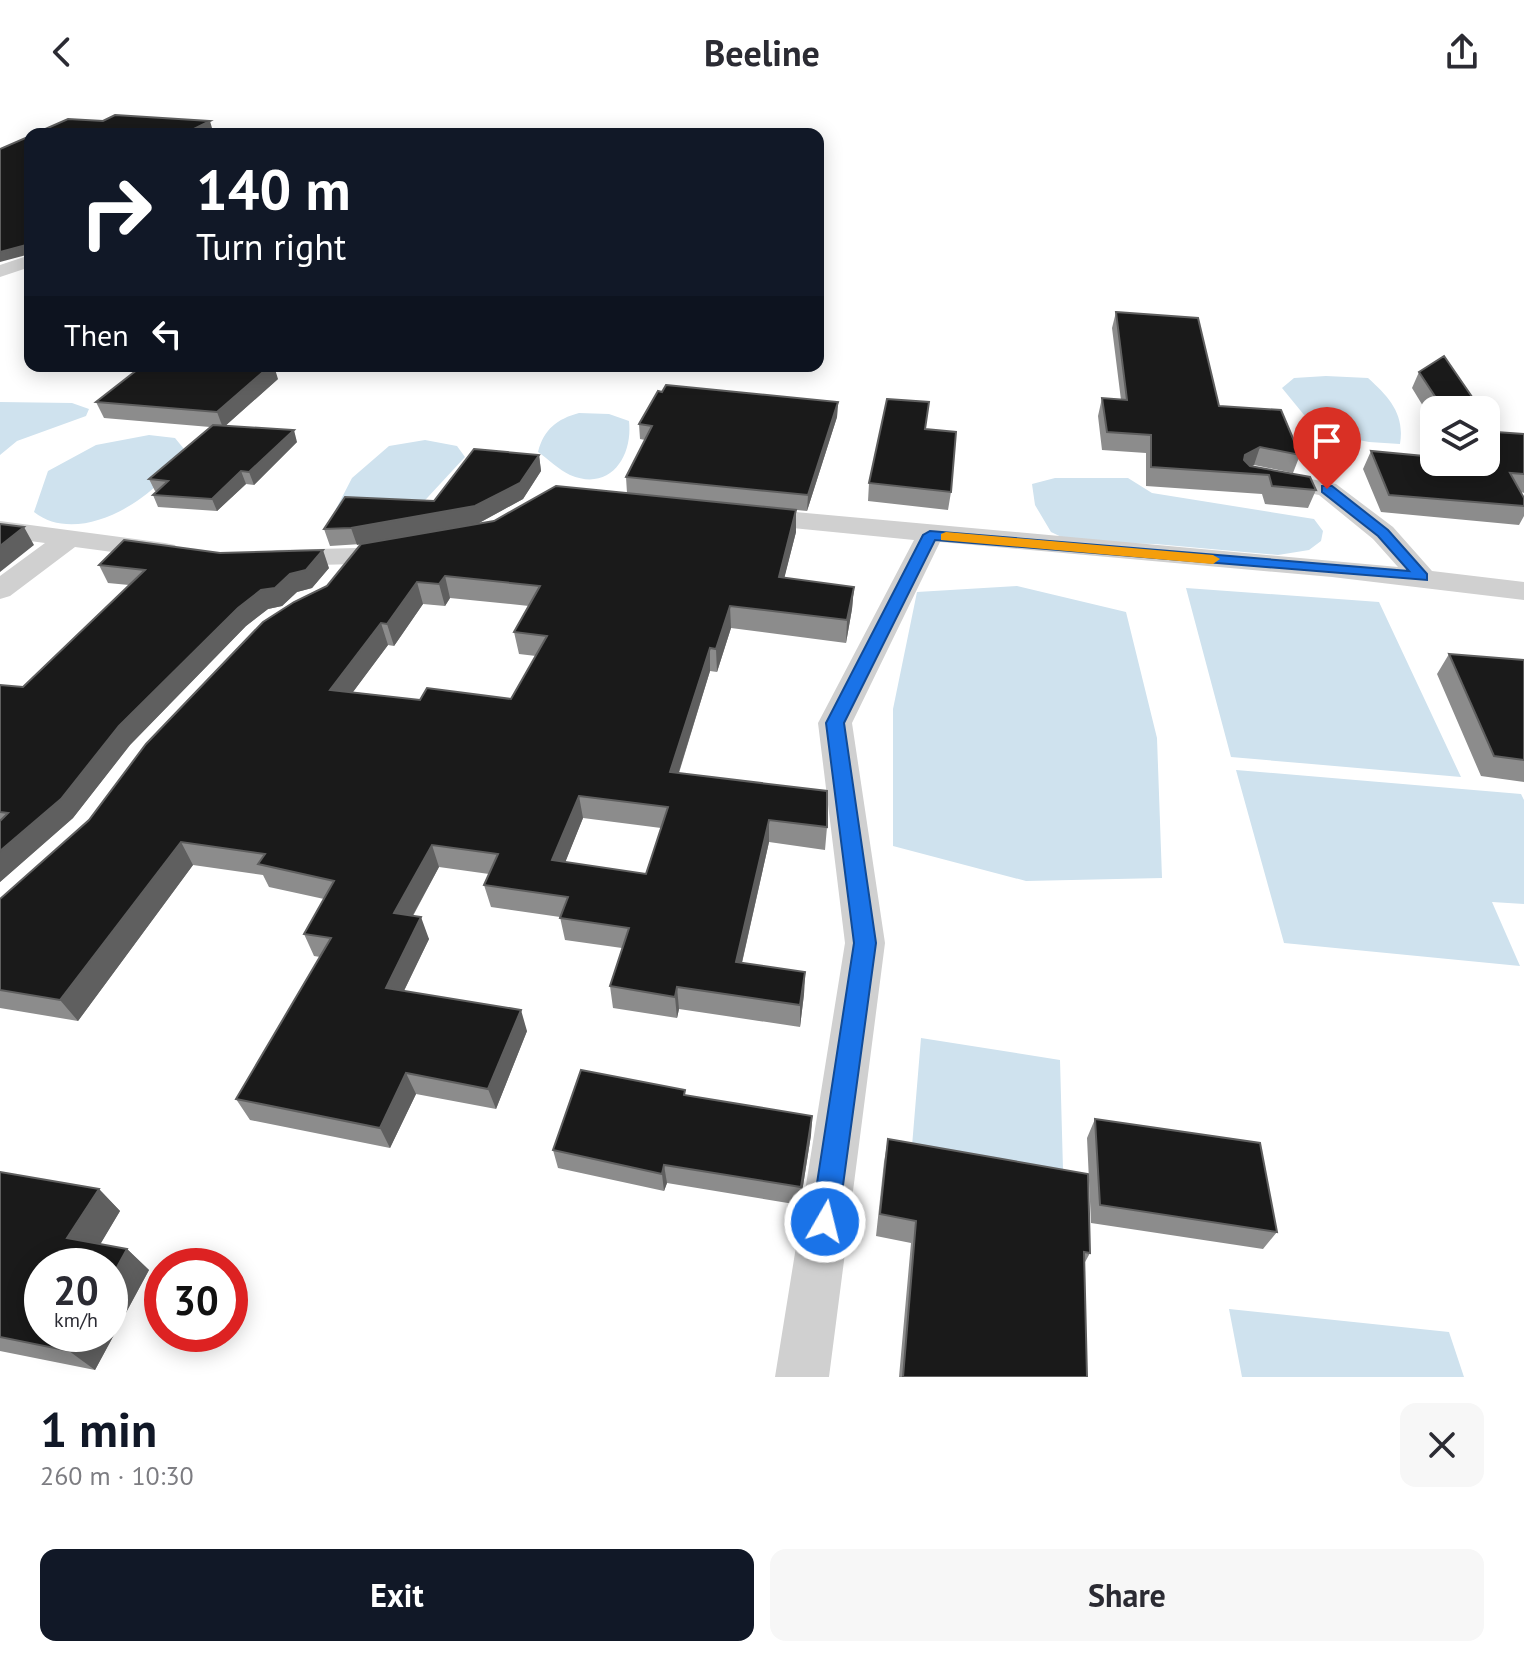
<!DOCTYPE html>
<meta charset="utf-8">
<style>
body{margin:0;font-family:"PT Sans",sans-serif;background:#f7f7f7;color:#2b2b33;height:100vh;display:flex;flex-direction:column;font-size:30px;white-space:nowrap}
*{box-sizing:border-box;margin:0}
p{font-size:26px;color:#7c7c81}
.icon{flex:none;width:44px;height:44px;fill:none;stroke:currentColor;stroke-width:2;stroke-linecap:round;stroke-linejoin:round}
.map{position:relative;height:1273px;overflow:hidden}
.drawer{display:flex;flex-direction:column;background:#fff;flex:1}
.drawer>*{flex:none}
.hud{position:absolute;left:24px;top:24px;width:800px;height:244px;border-radius:16px;box-shadow:0 4px 20px #0003;background:#111827;color:#fff;overflow:hidden}
.fabs{position:absolute;left:1420px;top:292px;display:grid;gap:16px}
.fabs a{display:grid;place-items:center;width:80px;height:80px;border-radius:16px;background:#fff;box-shadow:0 4px 20px #0003;font-size:40px}
.speed{position:absolute;left:24px;top:1144px;display:flex;gap:16px;font-size:40px;font-weight:700;text-align:center}
.speed>*{display:grid;place-content:center;width:104px;height:104px;border-radius:50%;background:#fff;box-shadow:0 4px 20px #0003;line-height:1}
.speed small{font-size:20px;font-weight:400}
.speed .limit{border:12px solid #d22;background:#fff;color:#111}
.pin{position:absolute;display:grid;place-items:center;width:68px;height:68px;color:#fff;margin:-82px -34px;border-radius:50% 50% 50% 0;rotate:-45deg;box-shadow:0 0 8px #0007}
.pin .icon{rotate:45deg}
.me{position:absolute;width:88px;margin:-44px;rotate:8deg;stroke-linejoin:round;filter:drop-shadow(0 0 6px #0008)}
.turn{display:flex;align-items:center;gap:28px;height:168px;padding:0 40px;font-size:36px}
.turn .icon{width:104px;height:104px;stroke-width:2.5}
.turn b{display:block;font-size:56px;line-height:68px}
.then{display:flex;align-items:center;height:76px;padding:0 40px;background:#0003;gap:16px;font-size:30px}
.round{display:grid;place-items:center;flex:none;width:84px;height:84px;border-radius:16px;background:#f7f7f7}
.headline{display:flex;align-items:center;justify-content:space-between;height:136px;padding:0 40px}
h1{font-size:48px;font-weight:600;line-height:60px;color:#111827}
.button{display:flex;gap:16px;margin-top:auto;padding:16px 40px}
.button a{flex:1;height:92px;border-radius:16px;background:#111827;color:#fff;font-size:32px;font-weight:600;line-height:92px;text-align:center}
.button a+a{background:#f7f7f7;color:#2b2b33}
header{display:flex;justify-content:space-between;align-items:center;height:104px;padding:0 40px;background:#fff;font-size:36px;font-weight:600}
.map>svg:first-child{display:block}
.water{fill:#cfe2ee}
.lines{fill:none;stroke-linecap:round;stroke-linejoin:round}
.minor{fill:#d0d0d0;fill-rule:evenodd}
.wall{fill:#8c8c8c;fill-rule:evenodd}
.shaded-wall{fill:#5f5f5f}
.building{fill:#1a1a1a;stroke:#5f5f5f;stroke-width:2;fill-rule:evenodd}
.route{fill:#1a73e8;stroke:#114b97;stroke-width:2}
.slow{fill:#f59e0b}
</style>
<header><svg class="icon" aria-label="back" viewBox="0 0 24 24"><path d="M15 5l-7 7 7 7"/></svg>Beeline<svg class="icon" aria-label="share" viewBox="0 0 24 24"><path d="M12 15V3M7 8l5-5 5 5M5 13v7h14v-7"/></svg></header>
<div class="map">
<svg width="1524" height="1273" viewBox="0 0 1524 1273">
<rect width="100%" height="100%" fill="#fff"/>
<path class="water" d="M 1326,272 L 1368,274 C 1389,293 1405,310 1400,340 L 1369,338 L 1318,328 L 1282,284 L 1294,274 Z
M 0,298 L 72,299 L 89,305 L 86,312 L 17,337 L 0,351 Z
M 579,309 L 609,310 L 629,317 C 633,353 610,388 570,371 C 559,366 548,355 538,348 C 544,325 557,315 579,309 Z
M 149,331 L 175,334 L 184,345 C 164,391 81,445 34,408 L 48,367 L 96,341 Z
M 425,336 L 457,342 L 465,353 L 416,406 L 336,405 L 352,374 L 389,342 Z
M 1055,374 L 1128,374 L 1152,389 L 1314,415 L 1323,427 L 1321,437 L 1309,446 L 1278,451 L 1155,440 L 1072,438 L 1051,428 L 1035,401 L 1032,380 Z
M 1017,482 L 1126,508 L 1157,634 L 1162,774 L 1026,777 L 893,742 L 893,605 L 917,488 Z
M 1186,484 L 1379,498 L 1461,673 L 1231,653 Z
M 1236,666 L 1521,690 L 1524,696 L 1524,800 L 1492,798 L 1520,862 L 1284,839 Z
M 921,934 L 1060,956 L 1063,1066 L 912,1042 Z
M 1229,1205 L 1449,1228 L 1464,1273 L 1242,1273 Z"/>
<g class="lines">
<path class="minor" d="M 30,151 L 30,163 L 0,173 L 0,161 Z
M 1270,367 L 1336,380 L 1393,423 L 1432,467 L 1524,478 L 1524,496 L 1332,473 L 940,438 L 852,619 L 885,839 L 829,1273 L 775,1273 L 845,839 L 818,619 L 914,436 L 752,420 L 743,418 L 739,412 L 743,406 L 752,404 L 1398,463 L 1373,435 L 1319,391 L 1261,380 L 1257,375 L 1261,370 Z
M 0,417 L 165,439 L 175,441 L 179,447 L 175,453 L 165,455 L 75,443 L 10,492 L 0,495 L 0,472 L 45,439 L 0,433 Z
M 396,437 L 406,439 L 410,445 L 406,451 L 357,460 L 277,462 L 267,460 L 263,454 L 267,448 L 277,446 L 357,444 Z"/>
</g>
<path class="wall" d="M 1116,208 L 1219,302 L 1300,351 L 1293,369 L 1254,361 L 1252,362 L 1316,386 L 1308,404 L 1265,400 L 1262,390 L 1146,382 L 1146,349 L 1102,346 L 1098,312 L 1102,294 L 1121,296 L 1112,224 Z
M 1419,268 L 1481,306 L 1434,306 L 1434,320 L 1412,284 Z
M 278,275 L 226,321 L 297,338 L 254,381 L 246,380 L 217,407 L 158,403 L 153,391 L 157,387 L 155,387 L 149,375 L 210,323 L 104,314 L 96,298 Z
M 838,298 L 837,313 L 807,407 L 627,389 L 626,373 L 645,336 L 640,335 L 639,320 Z
M 925,325 L 951,388 L 948,406 L 868,397 L 869,379 Z
M 1496,328 L 1524,330 L 1524,389 L 1521,388 L 1524,394 L 1524,412 L 1519,421 L 1381,408 L 1363,365 L 1371,347 L 1486,358 Z
M 539,351 L 541,367 L 523,395 L 479,419 L 796,428 L 784,474 L 854,483 L 852,505 L 846,539 L 731,524 L 717,568 L 710,567 L 679,669 L 827,723 L 825,746 L 769,738 L 742,859 L 805,868 L 804,890 L 800,923 L 679,905 L 677,914 L 613,904 L 610,882 L 622,844 L 565,836 L 560,813 L 491,803 L 484,781 L 489,770 L 439,763 L 413,812 L 429,835 L 404,887 L 527,927 L 496,1005 L 416,990 L 390,1044 L 250,1016 L 236,995 L 320,853 L 314,852 L 304,830 L 324,795 L 269,783 L 263,771 L 193,761 L 78,917 L 0,904 L 0,795 L 89,716 L 327,482 L 361,440 L 330,442 L 324,425 L 434,397 ZM 450,494 L 529,502 L 514,528 L 519,550 L 536,552 L 511,595 L 420,596 L 353,588 L 388,541 L 394,542 L 423,500 L 445,502 ZM 583,714 L 661,724 L 646,770 L 565,758 Z
M 99,461 L 329,464 L 312,484 L 297,488 L 282,502 L 268,505 L 246,522 L 130,641 L 73,714 L 0,778 L 0,581 L 23,583 L 129,481 L 108,479 Z
M 1449,550 L 1524,556 L 1524,678 L 1481,672 L 1437,570 Z
M 686,991 L 812,1012 L 811,1031 L 800,1101 L 667,1079 L 664,1087 L 558,1064 L 553,1046 Z
M 1095,1015 L 1277,1128 L 1263,1145 L 1091,1119 L 1087,1034 Z
M 888,1035 L 1090,1149 L 1084,1160 L 1087,1273 L 899,1273 L 911,1139 L 876,1132 L 884,1058 Z
M 0,1068 L 99,1085 L 120,1107 L 100,1140 L 127,1145 L 149,1166 L 95,1266 L 0,1247 Z"/>
<path class="shaded-wall" d="M 210,17 L 212,24 L 201,30 L 184,30 Z
M 30,140 L 30,150 L 0,158 L 0,148 Z
M 270,262 L 274,262 L 278,275 L 223,324 L 217,308 Z
M 838,298 L 837,313 L 807,407 L 808,391 Z
M 294,326 L 297,338 L 254,381 L 249,368 Z
M 1260,343 L 1254,361 L 1238,369 L 1245,351 Z
M 539,351 L 541,367 L 523,395 L 479,419 L 357,441 L 351,424 L 475,402 Z
M 241,367 L 246,380 L 217,407 L 212,395 Z
M 796,406 L 796,428 L 779,495 L 779,473 Z
M 24,423 L 34,441 L 0,468 L 0,442 Z
M 323,446 L 329,464 L 312,484 L 297,488 L 282,502 L 268,505 L 246,522 L 130,641 L 73,714 L 0,778 L 0,747 L 119,622 L 238,504 L 261,486 L 290,470 Z
M 445,472 L 450,494 L 445,502 L 439,480 Z
M 417,478 L 423,500 L 394,542 L 387,520 Z
M 854,483 L 852,505 L 846,539 L 847,516 Z
M 730,502 L 731,524 L 717,568 L 716,545 Z
M 381,519 L 388,541 L 338,608 L 330,586 Z
M 710,544 L 710,567 L 672,690 L 670,668 Z
M 579,692 L 583,714 L 557,779 L 552,756 Z
M 769,716 L 769,738 L 737,880 L 736,858 Z
M 181,738 L 193,761 L 78,917 L 60,896 Z
M 432,741 L 439,763 L 402,831 L 394,809 Z
M 421,813 L 429,835 L 395,905 L 386,884 Z
M 805,868 L 804,890 L 800,923 L 800,901 Z
M 677,883 L 679,905 L 677,914 L 675,893 Z
M 521,906 L 527,927 L 496,1005 L 488,985 Z
M 406,969 L 416,990 L 390,1044 L 380,1024 Z
M 812,1012 L 811,1031 L 800,1101 L 801,1083 Z
M 664,1061 L 667,1079 L 664,1087 L 662,1070 Z
M 99,1085 L 120,1107 L 91,1156 L 67,1134 Z
M 127,1145 L 149,1166 L 95,1266 L 69,1247 L 79,1230 L 110,1230 L 110,1176 Z"/>
<path class="building" d="M 115,11 L 210,17 L 184,30 L 34,30 L 68,15 L 103,17 Z
M 30,32 L 30,140 L 0,148 L 0,45 Z
M 1116,208 L 1198,214 L 1219,302 L 1281,306 L 1300,351 L 1260,343 L 1245,351 L 1244,356 L 1250,362 L 1310,373 L 1316,386 L 1272,382 L 1269,371 L 1151,363 L 1151,331 L 1107,328 L 1102,294 L 1127,296 Z
M 1444,252 L 1481,306 L 1444,306 L 1419,268 Z
M 142,262 L 270,262 L 217,308 L 96,298 Z
M 666,281 L 838,298 L 808,391 L 626,373 L 652,322 L 639,320 L 658,287 L 662,288 Z
M 887,295 L 929,298 L 925,325 L 956,328 L 951,388 L 869,379 Z
M 1486,314 L 1496,328 L 1524,330 L 1524,370 L 1510,369 L 1524,394 L 1524,402 L 1389,391 L 1371,347 L 1434,353 L 1434,358 L 1486,358 Z
M 213,321 L 294,326 L 249,368 L 241,367 L 212,395 L 153,391 L 168,377 L 149,375 Z
M 474,345 L 539,351 L 520,379 L 475,402 L 351,424 L 324,425 L 345,393 L 434,397 Z
M 556,382 L 796,406 L 779,473 L 854,483 L 847,516 L 730,502 L 716,545 L 710,544 L 670,668 L 827,687 L 827,723 L 769,716 L 736,858 L 805,868 L 800,901 L 677,883 L 675,893 L 610,882 L 629,824 L 560,814 L 568,793 L 484,781 L 498,750 L 432,741 L 394,809 L 421,813 L 386,884 L 521,906 L 488,985 L 406,969 L 380,1024 L 236,995 L 331,834 L 304,830 L 334,777 L 258,760 L 265,750 L 181,738 L 60,896 L 0,886 L 0,795 L 89,716 L 146,640 L 263,518 L 294,498 L 327,482 L 361,440 L 494,417 ZM 445,472 L 540,482 L 514,528 L 547,532 L 511,595 L 427,584 L 420,596 L 330,586 L 381,519 L 387,520 L 417,478 L 439,480 ZM 579,692 L 668,703 L 646,770 L 552,756 Z
M 0,420 L 24,423 L 0,442 Z
M 124,436 L 220,449 L 323,446 L 306,466 L 290,470 L 275,484 L 261,486 L 238,504 L 119,622 L 61,695 L 0,747 L 0,717 L 8,709 L 0,708 L 0,581 L 23,583 L 145,466 L 99,461 Z
M 1449,550 L 1524,556 L 1524,656 L 1494,652 Z
M 581,966 L 685,986 L 684,991 L 812,1012 L 801,1083 L 664,1061 L 662,1070 L 553,1046 Z
M 1095,1015 L 1260,1039 L 1277,1128 L 1100,1101 Z
M 888,1035 L 1088,1070 L 1090,1149 L 1084,1148 L 1087,1273 L 903,1273 L 916,1117 L 880,1110 Z
M 0,1068 L 99,1085 L 67,1134 L 127,1145 L 110,1176 L 110,1162 L 42,1162 L 42,1230 L 79,1230 L 69,1247 L 0,1233 Z"/>
<path class="route" d="M 1322,382 L 1332,382 L 1388,426 L 1427,470 L 1427,476 L 935,436 L 844,619 L 876,839 L 838,1118 L 834,1127 L 825,1131 L 815,1127 L 811,1118 L 854,839 L 826,619 L 923,431 L 930,427 L 1409,467 L 1378,432 L 1322,388 Z"/>
<path class="slow" d="M 946,428 L 1213,451 L 1220,455 L 1213,460 L 941,436 L 941,430 Z"/>
</svg>
<div class="fabs">
<a><svg class="icon" aria-label="layers" viewBox="0 0 24 24"><path d="M12 4l9 5-9 5-9-5zM3 14l9 5 9-5"/></svg></a>
</div>
<div class="speed"><div>20<small>km/h</small></div><div class="limit">30</div></div>
<div class="pin" style="left:1327px;top:385px;background:#d93025"><svg class="icon" aria-label="arrive" viewBox="0 0 24 24"><path d="M6 21V4h12l-3 4 3 4H6"/></svg></div>
<svg class="me" style="left:825px;top:1118px" viewBox="-20 -20 40 40"><circle r="17" fill="#1a73e8" stroke="#fff" stroke-width="3"/><path d="M0-11L8 9 0 5-8 9z" fill="#fff"/></svg>
<div class="hud">
<div class="turn"><svg class="icon" aria-label="right" viewBox="0 0 24 24"><path d="M7 20v-9h11M14 6l5 5-5 5"/></svg><div><b>140 m</b>Turn right</div></div>
<div class="then">Then<svg class="icon" aria-label="left" viewBox="0 0 24 24"><path d="M17 20v-9H6M10 6l-5 5 5 5"/></svg></div>
</div>
</div>
<section class="drawer">
<div class="headline"><div><h1>1 min</h1><p>260 m · 10:30</p></div><a class="round"><svg class="icon" aria-label="close" viewBox="0 0 24 24"><path d="M6 6l12 12M18 6L6 18"/></svg></a></div>
<div class="button"><a>Exit</a><a>Share</a></div>
</section>
